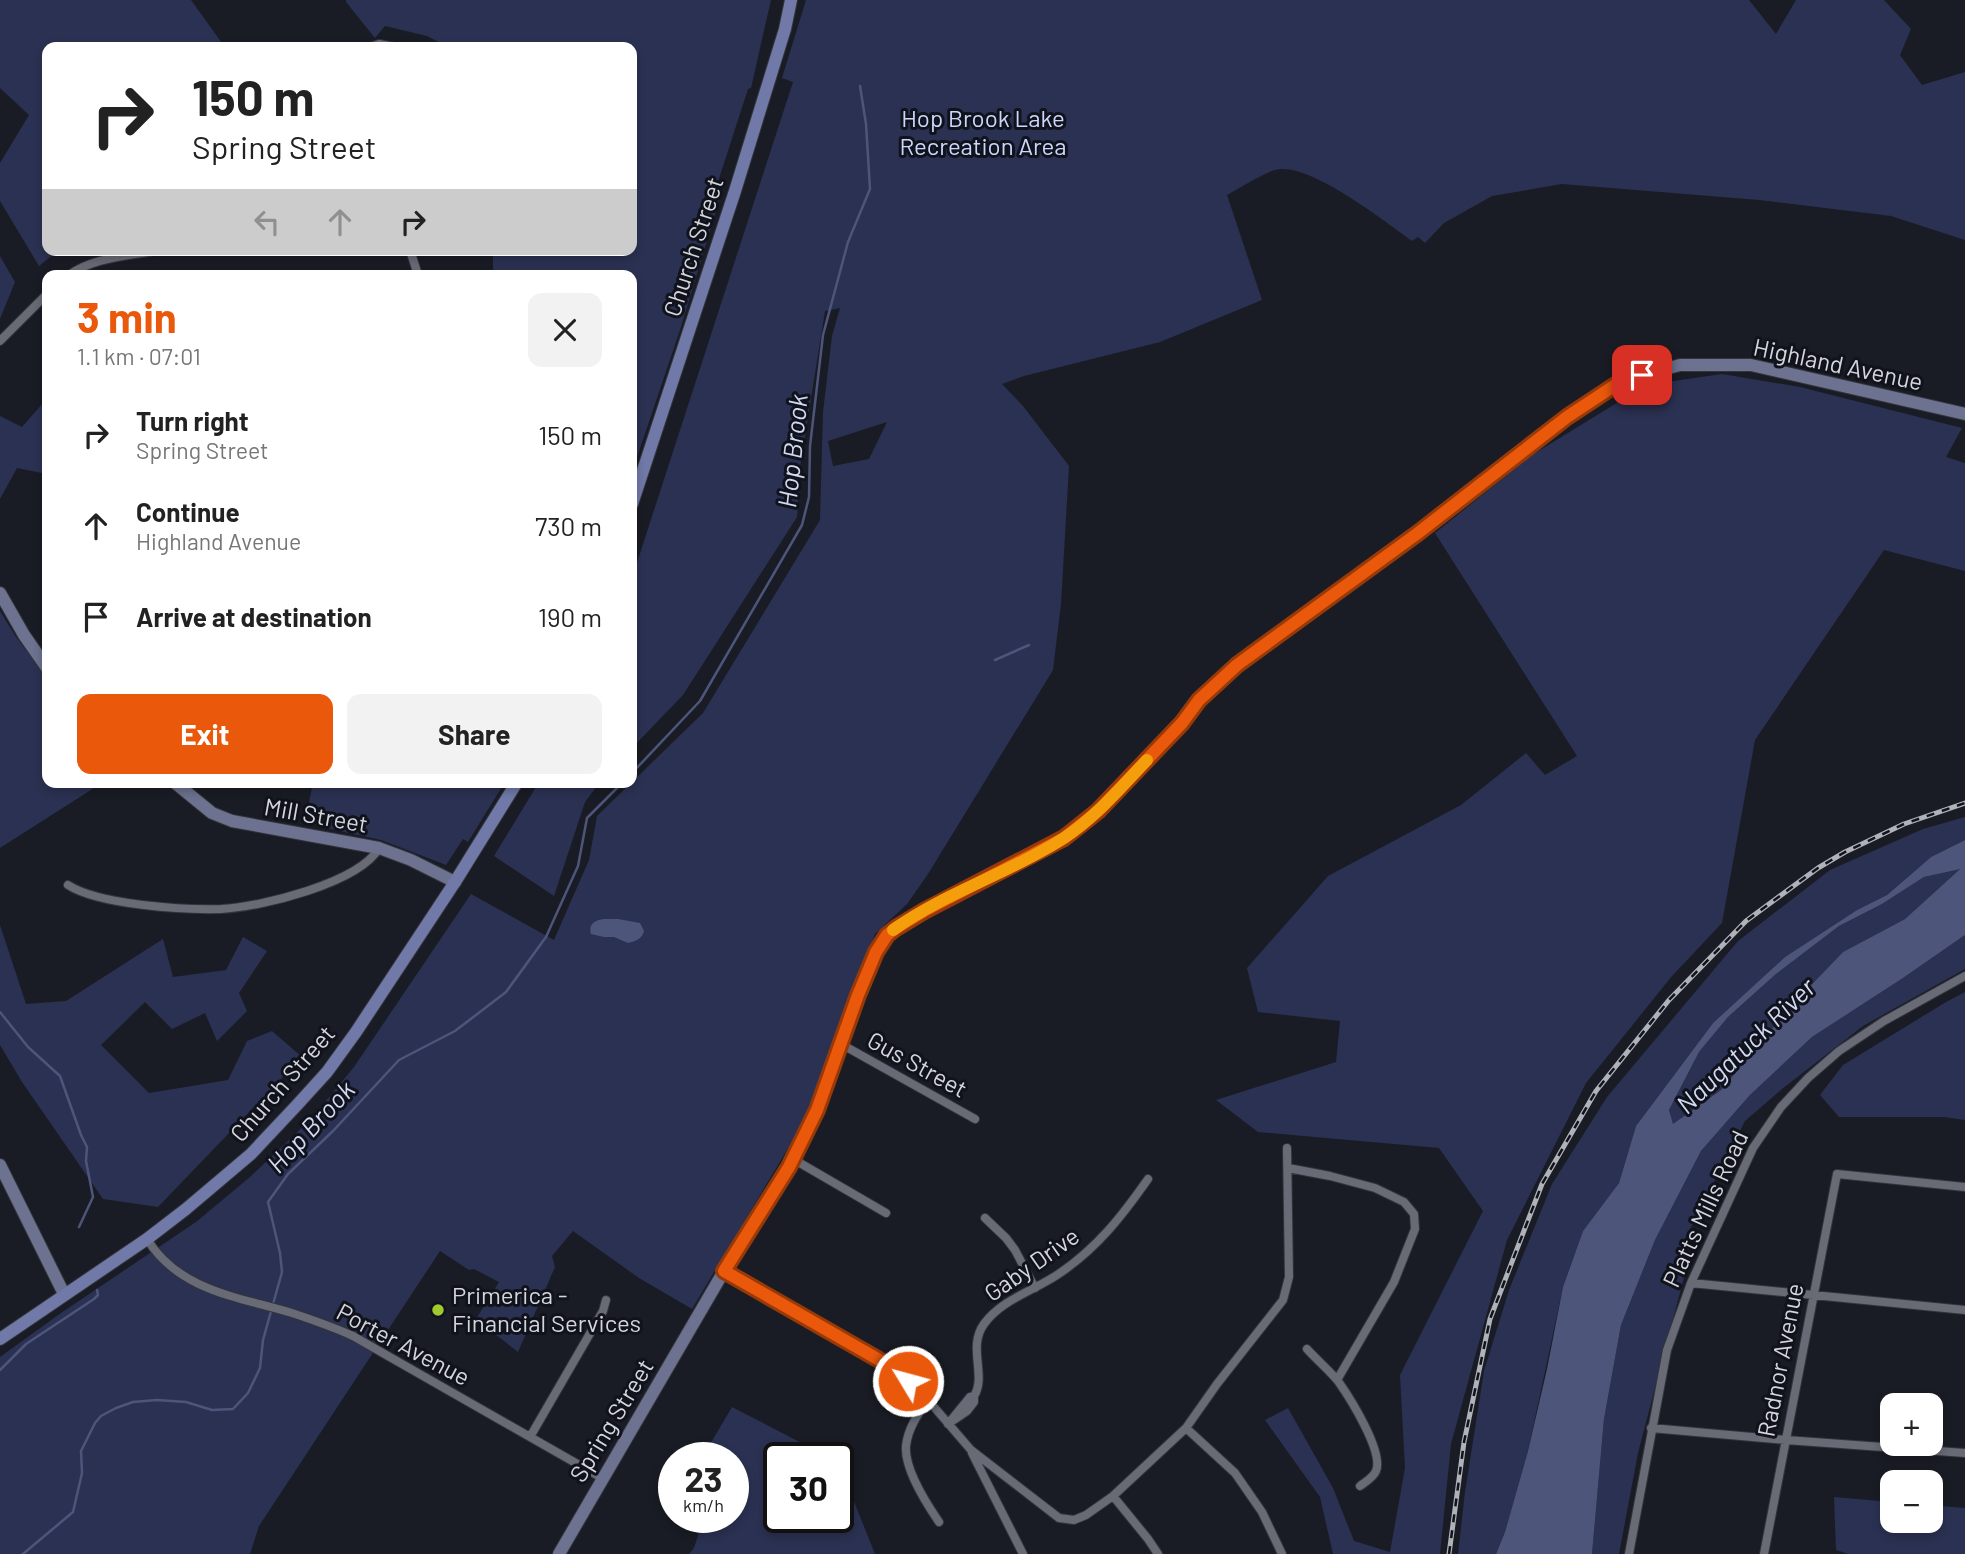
<!DOCTYPE html>
<meta charset="utf-8">
<style>
body{margin:0;font-family:Barlow,sans-serif;background:#f2f2f2;color:#222;height:100vh;display:flex;flex-direction:column;font-size:26px;white-space:nowrap}
*{box-sizing:border-box;margin:0}
p{font-size:23px;color:#767676}
.icon{flex:none;width:38px;height:38px;fill:none;stroke:currentColor;stroke-width:2;stroke-linecap:round;stroke-linejoin:round}
.map{position:relative;flex:1;overflow:hidden}
.side{position:absolute;left:42px;top:270px;width:595px;height:518px;display:flex;flex-direction:column;background:#fff;border-radius:14px;box-shadow:0 4px 10px #0003}
.side>*{flex:none}
.hud{position:absolute;left:42px;top:42px;width:595px;height:214px;border-radius:14px;box-shadow:0 4px 10px #0003;background:#fff;color:#222;overflow:hidden}
.controls{position:absolute;left:1880px;top:1393px;display:grid;gap:14px}
.controls a{display:grid;place-items:center;width:63px;height:63px;border-radius:14px;background:#fff;box-shadow:0 4px 10px #0003;font-size:35px}
.speed{position:absolute;left:658px;top:1442px;display:flex;gap:14px;font-size:35px;font-weight:700;text-align:center}
.speed>*{display:grid;place-content:center;width:91px;height:91px;border-radius:50%;background:#fff;box-shadow:0 4px 10px #0003;line-height:1}
.speed small{font-size:18px;font-weight:400}
.speed .limit{border:4px solid #111;border-radius:10px;background:#fff;color:#111}
.pin{position:absolute;display:grid;place-items:center;width:60px;height:60px;color:#fff;margin:-30px;border-radius:14px;box-shadow:0 4px 10px #0006}
.me{position:absolute;width:77px;margin:-38px;rotate:307deg;stroke-linejoin:round;filter:drop-shadow(0 0 5px #0008)}
.turn{display:flex;align-items:center;gap:24px;height:147px;padding:0 35px;font-size:32px}
.turn .icon{width:91px;height:91px;stroke-width:2.5}
.turn b{display:block;font-size:49px;line-height:60px}
.lanes{display:flex;align-items:center;height:66px;padding:0 35px;background:#0003;justify-content:center;gap:35px;direction:ltr}
.lanes .off{opacity:.35}
.round{display:grid;place-items:center;flex:none;width:74px;height:74px;border-radius:14px;background:#f2f2f2}
.summary{display:flex;align-items:center;justify-content:space-between;height:119px;padding:0 35px}
h1{font-size:42px;font-weight:700;line-height:52px;color:#ea580c}
.primary-button{display:flex;gap:14px;margin-top:auto;padding:14px 35px}
.primary-button a{flex:1;height:80px;border-radius:14px;background:#ea580c;color:#fff;font-size:28px;font-weight:700;line-height:80px;text-align:center}
.primary-button a+a{background:#f2f2f2;color:#222}
ul{padding:0;list-style:none}
li{display:flex;align-items:center;gap:21px;height:91px;padding:0 35px}
li div{flex:1}
li b{display:block;font-size:26px}
li em{font-style:normal}
.map>svg:first-child{display:block}
.green{fill:#2b3152;fill-rule:evenodd}
.water{fill:#4d557b;fill-rule:evenodd}
.lines{fill:none;stroke-linecap:round;stroke-linejoin:round}
.stream{stroke:#4d557b;stroke-width:2.5}
.street-casing{stroke:#33353b;stroke-width:10}
.secondary-casing{stroke:#33353b;stroke-width:14}
.primary-casing{stroke:#33353b;stroke-width:14}
.street{stroke:#686b76;stroke-width:8}
.secondary{stroke:#6c728f;stroke-width:12}
.primary{stroke:#7079a8;stroke-width:12}
.rail-casing{stroke:#b0b2b9;stroke-width:5}
.rail{stroke:#11131c;stroke-width:2.5;stroke-dasharray:8;stroke-linecap:butt}
.route-casing{stroke:#983908;stroke-width:18}
.route{stroke:#ea580c;stroke-width:12}
.slow{stroke:#f59e0b;stroke-width:12}
.poi-dot{fill:#9eca2e;stroke:#11131c;stroke-width:2.5}
.labels{text-anchor:middle;stroke-width:6;stroke-linejoin:round;paint-order:stroke}
.park-label{font-size:24px;fill:#cdd6fd;stroke:#11131c}
.street-label{font-size:24px;fill:#d4d6dc;stroke:#11131c}
.poi-label{font-size:24px;fill:#d4d6dc;stroke:#11131c;text-anchor:start}
.water-label{font-size:26px;font-style:italic;fill:#d2d9f3;stroke:#11131c}
</style>
<div class="map">
<svg width="1965" height="1554" viewBox="0 0 1965 1554">
<rect width="100%" height="100%" fill="#1a1c25"/>
<path class="green" d="M 0,0 L 191,0 L 224,46 L 47,47 L 47,250 L 59,250 L 39,266 L 0,201 L 0,163 L 29,115 L 0,88 Z
M 346,0 L 771,0 L 751,88 L 748,89 L 714,194 L 720,197 L 681,327 L 632,472 L 632,275 L 493,275 L 493,250 L 632,250 L 632,47 L 448,47 L 427,36 L 385,26 L 375,38 L 346,2 Z
M 806,0 L 1749,0 L 1776,34 L 1796,0 L 1884,0 L 1911,29 L 1900,55 L 1922,85 L 1965,72 L 1965,240 L 1891,216 L 1759,200 L 1562,184 L 1492,196 L 1444,223 L 1425,243 L 1418,237 L 1412,241 C 1384,221 1308,161 1275,170 C 1262,174 1240,188 1227,195 L 1262,300 L 1160,342 L 1024,376 L 1002,384 L 1023,406 L 1069,466 L 1061,604 L 1053,670 L 928,874 L 907,904 L 875,934 L 807,1112 L 790,1145 L 692,1309 L 639,1278 L 573,1231 L 552,1256 L 555,1267 L 518,1352 L 476,1319 L 499,1282 L 474,1269 L 469,1270 L 440,1251 L 259,1526 L 250,1554 L 0,1554 L 0,1357 L 61,1313 L 196,1222 L 250,1177 L 290,1139 L 311,1119 L 354,1067 L 471,894 L 554,940 L 589,860 L 597,816 L 703,713 L 820,520 L 823,412 L 832,336 L 840,308 L 825,311 L 800,467 L 797,517 L 683,695 L 632,748 L 632,578 L 793,82 L 782,78 ZM 887,422 L 869,459 L 833,466 L 828,441 Z
M 0,256 L 15,282 L 0,319 Z
M 1722,374 L 1800,387 L 1962,428 L 1946,457 L 1965,463 L 1965,571 L 1884,550 L 1755,740 L 1722,923 L 1672,976 L 1586,1083 L 1507,1240 L 1451,1444 L 1440,1554 L 1333,1554 L 1320,1497 L 1265,1420 L 1288,1408 L 1333,1488 L 1354,1541 L 1390,1552 L 1405,1468 L 1400,1375 L 1483,1211 L 1439,1148 L 1258,1132 L 1216,1100 L 1336,1062 L 1340,1021 L 1258,1012 L 1247,968 L 1328,876 L 1461,805 L 1526,753 L 1545,775 L 1577,756 L 1435,533 L 1532,455 L 1646,385 Z
M 43,403 L 47,405 L 47,474 L 17,468 L 0,499 L 0,416 L 22,427 Z
M 0,611 L 16,637 L 47,678 L 47,782 L 93,782 L 94,788 L 0,848 Z
M 313,782 L 505,782 L 468,842 L 463,839 L 446,865 L 381,840 L 317,826 L 317,823 L 305,824 Z
M 539,782 L 600,782 L 585,802 L 554,896 L 494,856 Z
M 1965,817 L 1965,840 L 1931,857 L 1887,895 L 1857,910 L 1785,957 L 1713,1023 L 1636,1126 L 1619,1183 L 1583,1231 L 1563,1287 L 1528,1451 L 1505,1532 L 1496,1554 L 1458,1554 L 1465,1492 L 1484,1371 L 1509,1290 L 1552,1184 L 1607,1097 L 1738,941 L 1830,870 L 1923,829 Z
M 1961,868 L 1905,919 L 1843,952 L 1791,1006 L 1721,1090 L 1673,1125 L 1669,1110 L 1699,1052 L 1728,1017 L 1776,974 L 1839,926 L 1882,904 L 1924,877 Z
M 0,925 L 26,1004 L 66,1001 L 163,939 L 173,977 L 226,970 L 243,937 L 267,951 L 239,993 L 247,1011 L 217,1041 L 205,1013 L 172,1029 L 145,1002 L 101,1045 L 149,1093 L 228,1080 L 247,1041 L 272,1031 L 302,1057 L 158,1207 L 103,1199 L 22,1082 L 0,1045 Z
M 1965,935 L 1965,969 L 1863,1026 L 1782,1089 L 1745,1121 L 1684,1241 L 1689,1258 L 1638,1453 L 1619,1554 L 1592,1554 L 1604,1419 L 1621,1325 L 1655,1240 L 1701,1151 L 1750,1095 L 1812,1037 L 1903,978 Z
M 1965,992 L 1965,1120 L 1944,1117 L 1839,1117 L 1820,1095 L 1843,1065 L 1946,1002 Z
M 732,1407 L 813,1449 L 821,1458 L 779,1458 L 779,1517 L 838,1517 L 838,1479 L 851,1494 L 875,1554 L 689,1554 L 694,1548 L 704,1517 L 733,1517 L 733,1458 L 702,1458 Z
M 1834,1497 L 1892,1502 L 1892,1521 L 1930,1521 L 1930,1505 L 1965,1508 L 1965,1554 L 1848,1554 L 1836,1550 Z"/>
<path class="water" d="M 1965,840 L 1965,935 L 1903,978 L 1812,1037 L 1750,1095 L 1701,1151 L 1655,1240 L 1621,1325 L 1604,1419 L 1592,1554 L 1496,1554 L 1505,1532 L 1528,1451 L 1547,1369 L 1563,1287 L 1583,1231 L 1619,1183 L 1636,1126 L 1713,1023 L 1785,957 L 1857,910 L 1887,895 L 1931,857 ZM 1960,869 L 1905,919 L 1843,952 L 1791,1006 L 1721,1090 L 1673,1124 L 1669,1110 L 1699,1052 L 1728,1017 L 1776,974 L 1839,926 L 1882,904 L 1924,877 Z
M 604,919 L 618,919 L 640,923 L 644,931 C 642,939 636,941 628,943 L 614,937 L 604,937 L 591,934 C 588,924 595,920 604,919 Z"/>
<g class="lines">
<path class="stream" d="M 995,660 L 1029,645
M 632,773 L 700,701 L 802,525 L 809,497 L 810,446 L 823,335 L 848,242 L 870,189 L 866,124 L 860,86
M 0,1012 L 28,1047 L 60,1076 L 81,1135 L 87,1147 L 86,1161 L 93,1197 L 79,1227
M 0,1370 L 26,1344 L 94,1299 L 98,1295 L 97,1290
M 23,1554 L 73,1512 L 82,1473 L 81,1451 L 95,1423 L 101,1416 L 116,1408 L 133,1402 L 157,1400 L 186,1402 L 212,1410 L 233,1409 L 248,1393 L 260,1368 L 263,1340 L 282,1272 L 280,1253 L 268,1202 L 288,1174 L 333,1131 L 399,1060 L 455,1031 L 506,992 L 546,937 L 578,866 L 587,818 L 623,782"/>
<defs>
<path id="street" d="M 371,47 L 379,44 L 394,47
M 410,250 L 418,275
M 69,275 C 94,257 130,256 159,250
M 0,341 L 47,294
M 68,885 C 99,905 184,910 221,909 C 261,907 359,883 379,848
M 841,1044 L 975,1119
M 793,1159 L 886,1213
M 1288,1168 L 1330,1176 L 1375,1188 L 1404,1202 L 1414,1214 L 1415,1229 L 1394,1282 L 1337,1380
M 985,1218 L 1006,1238 L 1015,1250 L 1035,1288
M 147,1239 C 179,1291 239,1297 292,1313 C 313,1320 333,1327 353,1336 L 602,1478
M 724,1271 L 895,1369 L 928,1400 L 971,1450 L 1059,1518 L 1074,1520 L 1086,1515 L 1113,1496 L 1186,1428 L 1217,1384 L 1283,1300 L 1289,1277 L 1287,1148
M 1691,1283 L 1965,1310
M 1307,1349 C 1317,1360 1329,1370 1338,1381 C 1350,1398 1384,1452 1376,1471 C 1373,1478 1365,1482 1360,1486
M 974,1396 C 987,1376 967,1347 984,1324 C 1002,1299 1036,1290 1060,1273 C 1098,1247 1122,1216 1148,1179
M 974,1396 L 974,1402 L 967,1411 L 948,1424 L 970,1397 Z
M 928,1400 C 918,1414 908,1428 906,1446 C 904,1469 926,1503 939,1522
M 1186,1428 L 1235,1473 L 1262,1512 L 1282,1554
M 1651,1428 L 1786,1440 L 1965,1453
M 530,1437 L 603,1311 L 606,1300
M 972,1453 L 1023,1554
M 1113,1496 L 1148,1539 L 1158,1554
M 1629,1554 L 1667,1350 L 1691,1283 L 1753,1148 L 1781,1107 L 1808,1078 L 1839,1051 L 1884,1021 L 1965,976
M 1764,1554 L 1837,1174 L 1965,1187"/>
<path id="secondary" d="M 0,593 L 24,635 L 47,668
M 174,782 L 212,813 L 232,821 L 379,848 L 411,860 L 455,882
M 0,1165 L 64,1294
M 559,1554 L 724,1271 L 789,1167 L 817,1110 L 858,995 L 876,952 L 887,935 L 896,928 L 1064,838 L 1098,811 L 1182,723 L 1199,700 L 1237,665 L 1418,533 L 1567,417 L 1623,380 L 1680,365 L 1751,365 L 1965,414"/>
<path id="primary" d="M 632,504 L 735,191 L 785,29 L 791,0
M 0,1339 L 147,1239 L 186,1209 L 251,1154 L 297,1105 L 327,1072 L 356,1032 L 455,882 L 517,782"/>
</defs>
<use href="#street" class="street-casing"/>
<use href="#secondary" class="secondary-casing"/>
<use href="#primary" class="primary-casing"/>
<use href="#street" class="street"/>
<use href="#secondary" class="secondary"/>
<use href="#primary" class="primary"/>
<defs>
<path id="rail" d="M 1449,1554 L 1464,1442 L 1490,1319 L 1542,1184 L 1596,1091 L 1669,1000 L 1746,921 L 1818,868 L 1845,852 L 1904,824 L 1965,803"/>
</defs>
<use href="#rail" class="rail-casing"/>
<use href="#rail" class="rail"/>
</g>
<g class="lines">
<defs>
<path id="route" d="M 908,1381 L 895,1369 L 724,1271 L 789,1167 L 817,1110 L 858,995 L 876,952 L 887,935 L 896,928 L 924,911 L 1064,838 L 1098,811 L 1182,723 L 1199,700 L 1237,665 L 1418,533 L 1567,417 L 1623,380 L 1642,375"/>
</defs>
<use href="#route" class="route-casing"/>
<use href="#route" class="route"/>
<path class="slow" d="M 893,930 C 946,892 1010,873 1064,838 C 1096,817 1121,787 1147,760"/>
</g>
<circle class="poi-dot" cx="438" cy="1310" r="7"/>
<g class="labels">
<g class="park-label">
<text x="983" y="127">Hop Brook Lake<tspan x="983" dy="28">Recreation Area</tspan></text>
</g>
<g class="street-label">
<text transform="translate(694 247) rotate(-72)" y="8">Church Street</text>
<text transform="translate(1838 365) rotate(12)" y="8">Highland Avenue</text>
<text transform="translate(316 816) rotate(10)" y="8">Mill Street</text>
<text transform="translate(917 1065) rotate(29)" y="8">Gus Street</text>
<text transform="translate(283 1084) rotate(-49)" y="8">Church Street</text>
<text transform="translate(1706 1209) rotate(-65)" y="8">Platts Mills Road</text>
<text transform="translate(1032 1265) rotate(-35)" y="8">Gaby Drive</text>
<text transform="translate(403 1345) rotate(28)" y="8">Porter Avenue</text>
<text transform="translate(1781 1360) rotate(-79)" y="8">Radnor Avenue</text>
<text transform="translate(612 1421) rotate(-59)" y="8">Spring Street</text>
</g>
<g class="poi-label">
<text x="452" y="1304">Primerica -<tspan x="452" dy="28">Financial Services</tspan></text>
</g>
<g class="water-label">
<text transform="translate(793 451) rotate(-84)" y="9">Hop Brook</text>
<text transform="translate(1746 1046) rotate(-44)" y="9">Naugatuck River</text>
<text transform="translate(311 1127) rotate(-47)" y="9">Hop Brook</text>
</g>
</g>
</svg>
<div class="controls">
<a>+</a>
<a>−</a>
</div>
<div class="speed"><div>23<small>km/h</small></div><div class="limit">30</div></div>
<div class="pin" style="left:1642px;top:375px;background:#d93025"><svg class="icon" aria-label="arrive" viewBox="0 0 24 24"><path d="M6 21V4h12l-3 4 3 4H6"/></svg></div>
<svg class="me" style="left:908px;top:1381px" viewBox="-20 -20 40 40"><circle r="17" fill="#ea580c" stroke="#fff" stroke-width="3"/><path d="M0-11L8 9 0 5-8 9z" fill="#fff"/></svg>
<div class="hud">
<div class="turn"><svg class="icon" aria-label="right" viewBox="0 0 24 24"><path d="M7 20v-9h11M14 6l5 5-5 5"/></svg><div><b>150 m</b>Spring Street</div></div>
<div class="lanes"><svg class="icon off" aria-label="left" viewBox="0 0 24 24"><path d="M17 20v-9H6M10 6l-5 5 5 5"/></svg><svg class="icon off" aria-label="ahead" viewBox="0 0 24 24"><path d="M12 20V5M6 11l6-6 6 6"/></svg><svg class="icon" aria-label="right" viewBox="0 0 24 24"><path d="M7 20v-9h11M14 6l5 5-5 5"/></svg></div>
</div>
<section class="side">
<div class="summary"><div><h1>3 min</h1><p>1.1 km · 07:01</p></div><a class="round"><svg class="icon" aria-label="close" viewBox="0 0 24 24"><path d="M6 6l12 12M18 6L6 18"/></svg></a></div>
<ul>
<li><svg class="icon" aria-label="right" viewBox="0 0 24 24"><path d="M7 20v-9h11M14 6l5 5-5 5"/></svg><div><b>Turn right</b><p>Spring Street</p></div><em>150 m</em></li>
<li><svg class="icon" aria-label="ahead" viewBox="0 0 24 24"><path d="M12 20V5M6 11l6-6 6 6"/></svg><div><b>Continue</b><p>Highland Avenue</p></div><em>730 m</em></li>
<li><svg class="icon" aria-label="arrive" viewBox="0 0 24 24"><path d="M6 21V4h12l-3 4 3 4H6"/></svg><div><b>Arrive at destination</b></div><em>190 m</em></li>
</ul>
<div class="primary-button"><a>Exit</a><a>Share</a></div>
</section>
</div>
